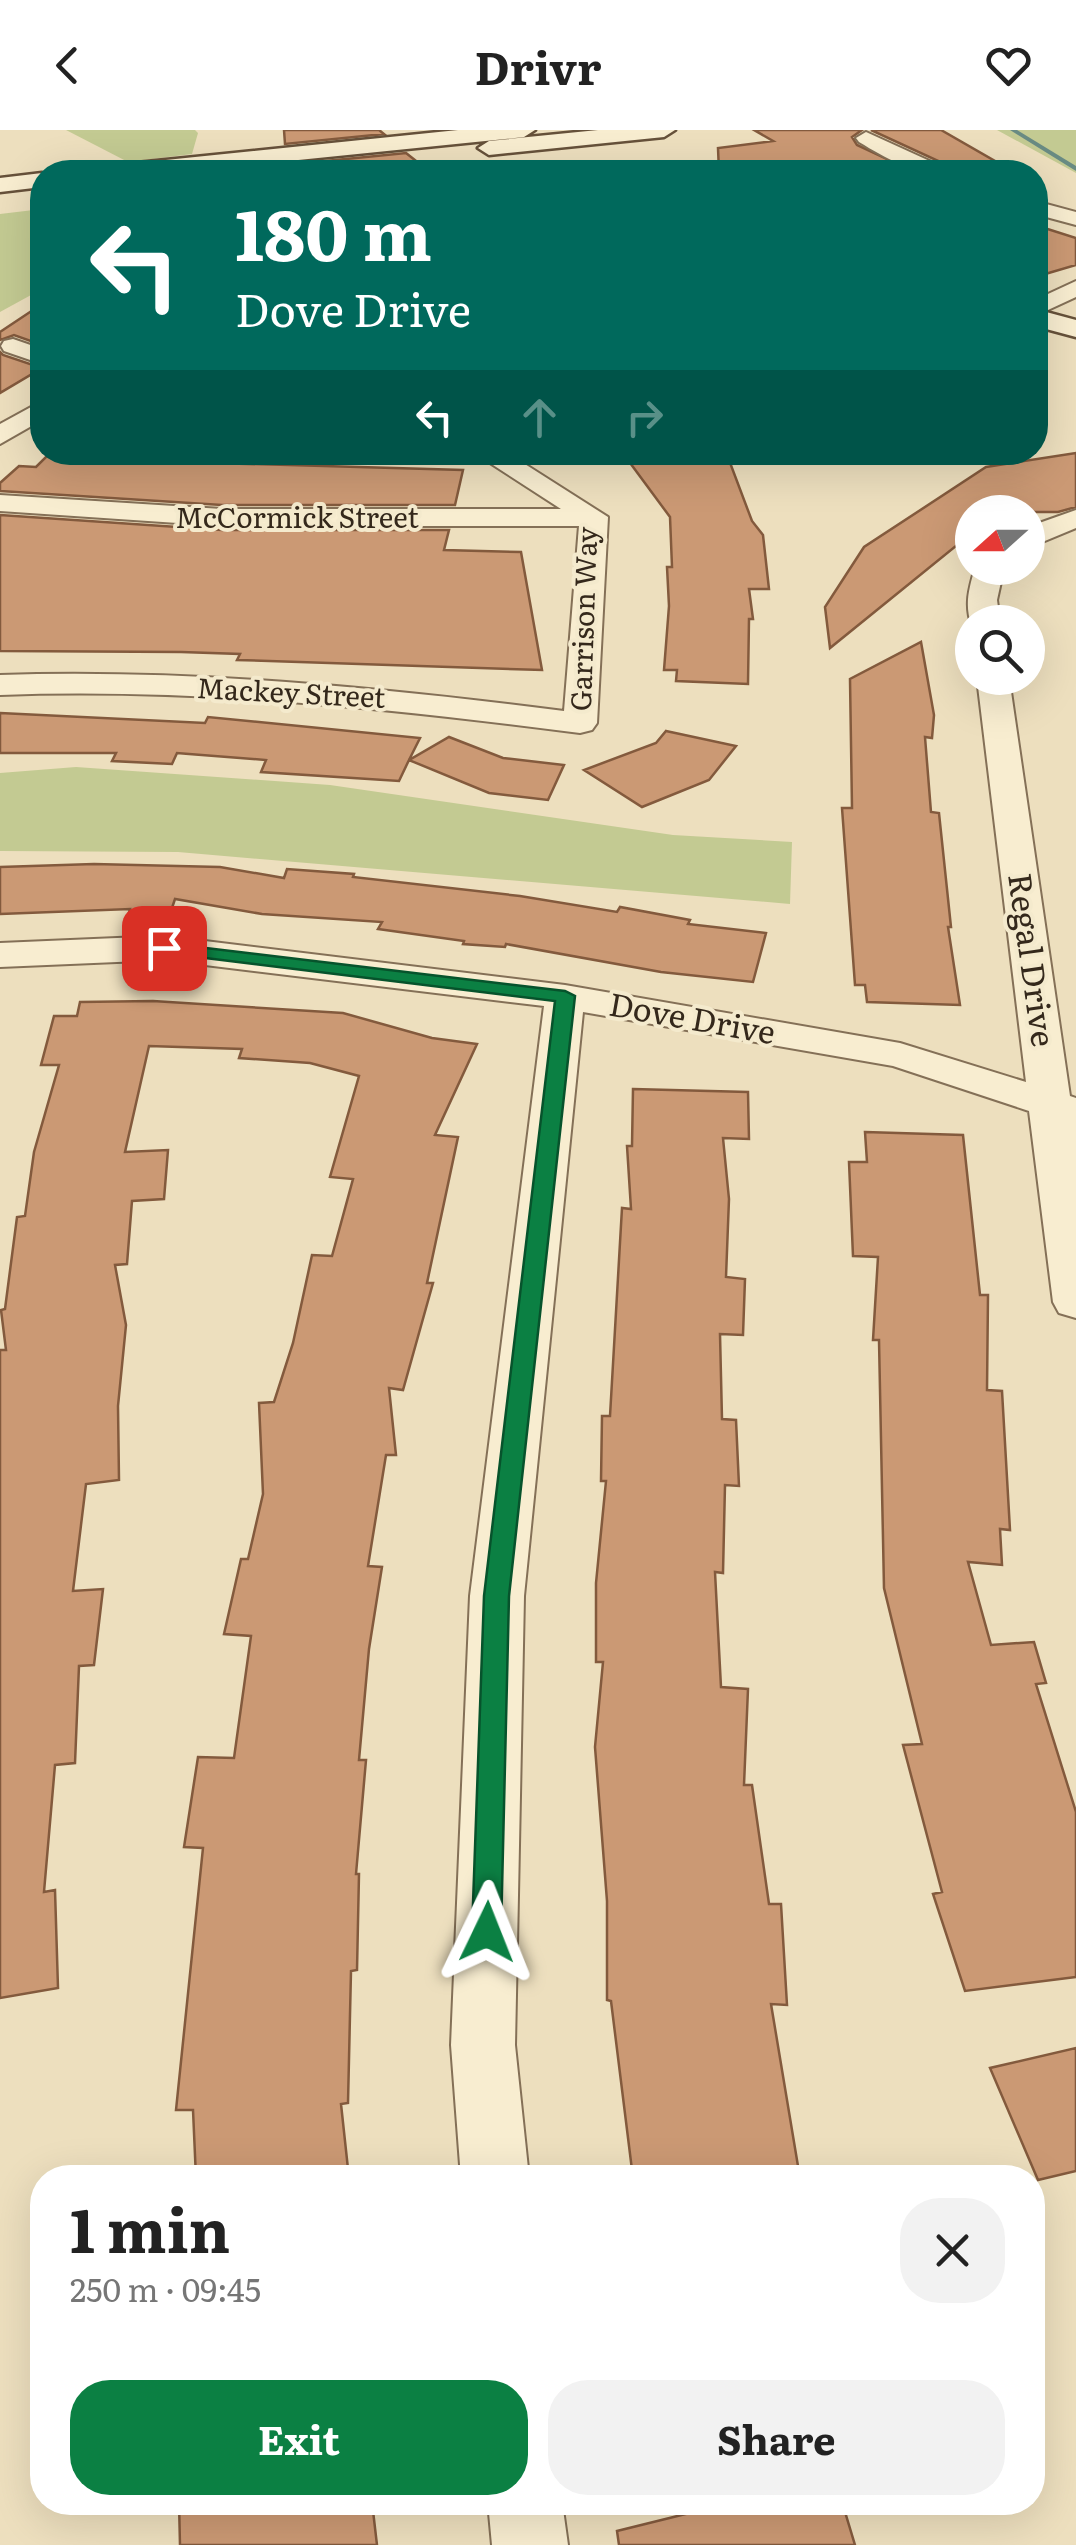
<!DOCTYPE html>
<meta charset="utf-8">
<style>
body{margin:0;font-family:Literata,serif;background:#f2f2f2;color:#222;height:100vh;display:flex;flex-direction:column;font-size:38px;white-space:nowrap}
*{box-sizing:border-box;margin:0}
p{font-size:32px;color:#767676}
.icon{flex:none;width:55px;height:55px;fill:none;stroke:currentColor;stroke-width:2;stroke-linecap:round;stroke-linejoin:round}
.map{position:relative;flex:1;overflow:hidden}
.side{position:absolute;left:30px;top:2035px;width:1015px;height:350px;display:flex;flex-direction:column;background:#fff;border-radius:40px;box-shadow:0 10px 40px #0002}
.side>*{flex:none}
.hud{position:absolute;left:30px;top:30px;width:1018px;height:305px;border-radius:40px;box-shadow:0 10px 40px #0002;background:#00695c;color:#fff;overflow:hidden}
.needle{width:65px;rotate:249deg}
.tools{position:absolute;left:955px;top:365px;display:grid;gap:20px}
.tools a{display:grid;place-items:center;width:90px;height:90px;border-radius:50%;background:#fff;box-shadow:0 10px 40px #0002;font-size:50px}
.pin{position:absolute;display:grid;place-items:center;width:85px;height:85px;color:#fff;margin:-42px;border-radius:20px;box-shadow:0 5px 15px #0006}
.me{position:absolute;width:110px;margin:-55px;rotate:2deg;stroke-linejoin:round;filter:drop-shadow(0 0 8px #0008)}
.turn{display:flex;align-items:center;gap:35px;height:210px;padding:0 40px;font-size:45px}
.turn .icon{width:130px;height:130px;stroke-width:2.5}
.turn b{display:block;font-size:70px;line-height:85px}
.lanes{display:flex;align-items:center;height:95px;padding:0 40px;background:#0003;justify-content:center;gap:50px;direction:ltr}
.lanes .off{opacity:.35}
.round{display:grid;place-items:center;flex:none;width:105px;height:105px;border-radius:40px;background:#f2f2f2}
.overview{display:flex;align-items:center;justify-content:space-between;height:170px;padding:0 40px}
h1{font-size:60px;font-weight:700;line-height:75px}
.action{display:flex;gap:20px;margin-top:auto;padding:20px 40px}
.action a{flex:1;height:115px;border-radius:40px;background:#0b8043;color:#fff;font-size:40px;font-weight:700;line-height:115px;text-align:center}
.action a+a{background:#f2f2f2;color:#222}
header{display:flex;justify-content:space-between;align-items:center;height:130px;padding:0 40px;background:#fff;font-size:45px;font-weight:700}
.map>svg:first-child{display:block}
.green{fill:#c3ca92}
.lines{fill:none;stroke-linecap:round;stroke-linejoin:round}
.stream{fill:#698b83;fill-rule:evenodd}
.building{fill:#cb9974;stroke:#835a3d;stroke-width:2.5}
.street-casing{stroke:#847057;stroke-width:4}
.secondary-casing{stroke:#66513a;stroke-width:5}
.street{fill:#f8edd0;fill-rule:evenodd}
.secondary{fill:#f8edd0;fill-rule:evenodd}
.route{fill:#0b8043;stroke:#07532c;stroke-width:2.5}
.labels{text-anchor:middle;stroke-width:8;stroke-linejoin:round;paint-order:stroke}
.far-street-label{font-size:28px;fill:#34281b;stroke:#f4eacd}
.street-label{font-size:32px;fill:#34281b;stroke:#f4eacd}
</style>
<header><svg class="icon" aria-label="back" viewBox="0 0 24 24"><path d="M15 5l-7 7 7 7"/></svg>Drivr<svg class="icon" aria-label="heart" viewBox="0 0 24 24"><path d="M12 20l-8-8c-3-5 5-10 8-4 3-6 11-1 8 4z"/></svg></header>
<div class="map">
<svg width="1076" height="2415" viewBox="0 0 1076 2415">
<rect width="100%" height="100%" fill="#eddfbe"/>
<path class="green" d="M 66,0 L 195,0 L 198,3 L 192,24 L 128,32 Z
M 998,0 L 1076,0 L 1076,43 L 997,0 Z
M 42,79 L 42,159 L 0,182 L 0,84 Z
M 76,637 L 330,655 L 673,705 L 792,712 L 790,774 L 178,722 L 0,721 L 0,643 Z"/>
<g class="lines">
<path class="stream" d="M 1010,0 L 1017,0 L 1076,36 L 1076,41 Z"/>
</g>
<path class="building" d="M 284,0 L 379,0 L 384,4 L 285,14 Z
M 754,0 L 862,0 L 852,7 L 857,15 L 915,42 L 719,42 L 718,18 L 773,11 Z
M 871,0 L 941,0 L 1014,42 L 952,42 L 947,35 Z
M 406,23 L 430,42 L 286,42 L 286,35 Z
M 1035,95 L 1076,108 L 1076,135 L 1035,147 Z
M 42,174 L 42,215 L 14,205 L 0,210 L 0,202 Z
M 0,222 L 3,225 L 42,238 L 0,263 Z
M 51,322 L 144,331 L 463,340 L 455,375 L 222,375 L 0,361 L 0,353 L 19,336 L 36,337 Z
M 622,322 L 726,322 L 752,391 L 763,405 L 769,459 L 749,459 L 753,489 L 749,489 L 748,554 L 676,551 L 677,540 L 664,540 L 669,476 L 667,437 L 672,437 L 670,387 Z
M 1076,323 L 1076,377 L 1058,382 L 972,382 L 972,403 L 830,518 L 825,477 L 864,417 L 986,337 Z
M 0,385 L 222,400 L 449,400 L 444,420 L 521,422 L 542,540 L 237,530 L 240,524 L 181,522 L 0,521 Z
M 921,512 L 934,585 L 932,608 L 925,607 L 931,682 L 939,683 L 951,797 L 948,797 L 960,875 L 867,872 L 865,855 L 855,855 L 842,678 L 852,678 L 850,549 Z
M 0,583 L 205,593 L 208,587 L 420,608 L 409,630 L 449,607 L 503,628 L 564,635 L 548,670 L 489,663 L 409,630 L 399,651 L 261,642 L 266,630 L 189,624 L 177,623 L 172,634 L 112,631 L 116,623 L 0,623 Z
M 666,601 L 736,616 L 709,650 L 642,677 L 584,640 L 656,613 Z
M 94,734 L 220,737 L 284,748 L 287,739 L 354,744 L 353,747 L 520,766 L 617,782 L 620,777 L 690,790 L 688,794 L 766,803 L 753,852 L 661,842 L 506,814 L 505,817 L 463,814 L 464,811 L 378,799 L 382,792 L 262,784 L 175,769 L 170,784 L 129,783 L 130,779 L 0,784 L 0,737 Z
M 153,871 L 343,883 L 432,908 L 477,914 L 435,1005 L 458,1007 L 427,1153 L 433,1153 L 403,1260 L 389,1258 L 396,1325 L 386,1325 L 368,1436 L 382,1437 L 369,1519 L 359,1630 L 366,1630 L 356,1744 L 359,1744 L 357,1840 L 351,1841 L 348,1973 L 341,1974 L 349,2048 L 196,2048 L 193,1980 L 176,1980 L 203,1718 L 184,1717 L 198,1627 L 234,1628 L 251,1506 L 224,1504 L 241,1429 L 248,1429 L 263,1364 L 259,1273 L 274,1272 L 293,1213 L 312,1125 L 332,1126 L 353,1049 L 330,1047 L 359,946 L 310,933 L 239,928 L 242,919 L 149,916 L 125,1022 L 168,1020 L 164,1069 L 132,1071 L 127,1134 L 115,1135 L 126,1195 L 118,1276 L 119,1350 L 86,1354 L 73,1461 L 103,1459 L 94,1535 L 79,1536 L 75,1633 L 55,1635 L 44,1762 L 55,1760 L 58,1858 L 0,1868 L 0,1220 L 6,1220 L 1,1180 L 5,1179 L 17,1087 L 25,1086 L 34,1022 L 59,935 L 41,935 L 54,886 L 77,886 L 80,872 Z
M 633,959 L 748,962 L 749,1009 L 723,1008 L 729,1069 L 726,1147 L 745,1149 L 743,1205 L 720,1204 L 722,1289 L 736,1290 L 739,1356 L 725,1355 L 723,1443 L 715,1442 L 721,1557 L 748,1559 L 744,1655 L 752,1655 L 769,1774 L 781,1774 L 787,1875 L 771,1874 L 800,2048 L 633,2048 L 611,1871 L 607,1870 L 607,1771 L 595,1617 L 603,1532 L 596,1532 L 596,1453 L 606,1351 L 601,1351 L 602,1286 L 610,1286 L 622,1078 L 631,1079 L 627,1016 L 632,1016 Z
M 865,1002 L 963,1005 L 980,1165 L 988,1165 L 987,1260 L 1002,1261 L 1010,1400 L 1000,1399 L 1002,1435 L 968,1432 L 991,1515 L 1034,1512 L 1046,1553 L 1036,1554 L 1076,1682 L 1076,1847 L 965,1861 L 933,1764 L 942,1762 L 903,1615 L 922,1614 L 884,1458 L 879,1210 L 873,1210 L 878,1127 L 853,1126 L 849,1032 L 867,1032 Z
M 1076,1918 L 1076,2041 L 1038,2050 L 990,1938 Z
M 179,2372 L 372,2372 L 377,2415 L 180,2415 Z
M 734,2372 L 842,2372 L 855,2415 L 619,2415 L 617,2401 Z"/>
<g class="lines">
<defs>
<path id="street" d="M 866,2 L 945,38 L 948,42 C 913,44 889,30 859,12 L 856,8 Z
M 1035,71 L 1076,82 L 1076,95 L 1035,84 Z
M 1076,151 L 1076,167 L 1035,186 L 1035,170 Z
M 13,209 L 42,219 L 42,234 L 4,221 L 1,216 L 4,211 Z
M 42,271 L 42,290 L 0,314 L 0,294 Z
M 473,322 L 506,322 L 608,387 L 597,593 L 592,600 L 580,603 C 387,578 195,558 0,565 L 0,545 C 190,539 376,557 564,581 L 579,396 L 222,396 L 0,381 L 0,365 L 222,379 L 561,379 Z
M 1076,380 L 1076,398 L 1028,418 L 1028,397 Z
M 975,438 L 1004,438 L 997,470 L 1000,492 L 972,492 L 972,496 C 964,476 969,458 975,438 Z
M 977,548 L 1009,548 L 1070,966 L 1076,968 L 1076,1188 L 1059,1183 L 1053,1172 L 1029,981 L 893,936 L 583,882 L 524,1466 L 515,1915 L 529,2048 L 461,2048 L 451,1915 L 470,1466 L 544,876 L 164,830 L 0,837 L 0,813 L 164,806 L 565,855 L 900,913 L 1026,952 Z
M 488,2372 L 562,2372 L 568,2415 L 492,2415 Z"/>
<path id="secondary" d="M 458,0 L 535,0 L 524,7 L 180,42 L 105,42 L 117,35 Z
M 598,0 L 675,0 L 664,7 L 489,25 L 478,18 L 489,11 Z
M 42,43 L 42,57 L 0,62 L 0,48 Z
M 1035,179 L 1076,190 L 1076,207 L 1035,196 Z"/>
</defs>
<use href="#street" class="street-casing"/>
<use href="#secondary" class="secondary-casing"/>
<use href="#street" class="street"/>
<use href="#secondary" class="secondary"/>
</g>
<path class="route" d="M 164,813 L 565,861 L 575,866 L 509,1466 L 501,1802 L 497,1812 L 487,1815 L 476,1812 L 472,1802 L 484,1466 L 555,871 L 157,822 L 154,818 Z"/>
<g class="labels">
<g class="far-street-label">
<text x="297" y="398">McCormick Street</text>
<text transform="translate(584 489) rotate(-88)" y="10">Garrison Way</text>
<text transform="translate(291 563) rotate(3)" y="10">Mackey Street</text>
</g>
<g class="street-label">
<text transform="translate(1031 830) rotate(82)" y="11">Regal Drive</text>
<text transform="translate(692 889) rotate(10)" y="11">Dove Drive</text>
</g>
</g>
</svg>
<div class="tools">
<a><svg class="needle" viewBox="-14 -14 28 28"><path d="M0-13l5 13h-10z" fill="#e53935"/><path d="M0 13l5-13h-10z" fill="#767676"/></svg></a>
<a><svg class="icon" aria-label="search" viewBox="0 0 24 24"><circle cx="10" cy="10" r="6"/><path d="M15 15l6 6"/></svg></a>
</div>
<div class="pin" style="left:164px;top:818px;background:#d93025"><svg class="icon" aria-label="arrive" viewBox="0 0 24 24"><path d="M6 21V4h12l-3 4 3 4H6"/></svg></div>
<svg class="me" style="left:487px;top:1802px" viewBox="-20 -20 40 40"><path d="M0-17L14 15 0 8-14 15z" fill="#0b8043" stroke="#fff" stroke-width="4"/></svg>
<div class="hud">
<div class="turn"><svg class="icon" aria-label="left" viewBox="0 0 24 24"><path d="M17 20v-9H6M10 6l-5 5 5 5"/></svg><div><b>180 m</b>Dove Drive</div></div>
<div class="lanes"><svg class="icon" aria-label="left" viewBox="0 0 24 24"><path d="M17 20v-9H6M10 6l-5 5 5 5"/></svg><svg class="icon off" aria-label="ahead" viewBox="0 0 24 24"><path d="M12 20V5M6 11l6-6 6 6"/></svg><svg class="icon off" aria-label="right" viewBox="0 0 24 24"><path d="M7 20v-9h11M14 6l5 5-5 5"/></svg></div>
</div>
<section class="side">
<div class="overview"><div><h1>1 min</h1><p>250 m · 09:45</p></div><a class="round"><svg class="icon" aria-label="close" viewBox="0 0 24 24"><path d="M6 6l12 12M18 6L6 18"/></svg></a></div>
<div class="action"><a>Exit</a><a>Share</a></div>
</section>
</div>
